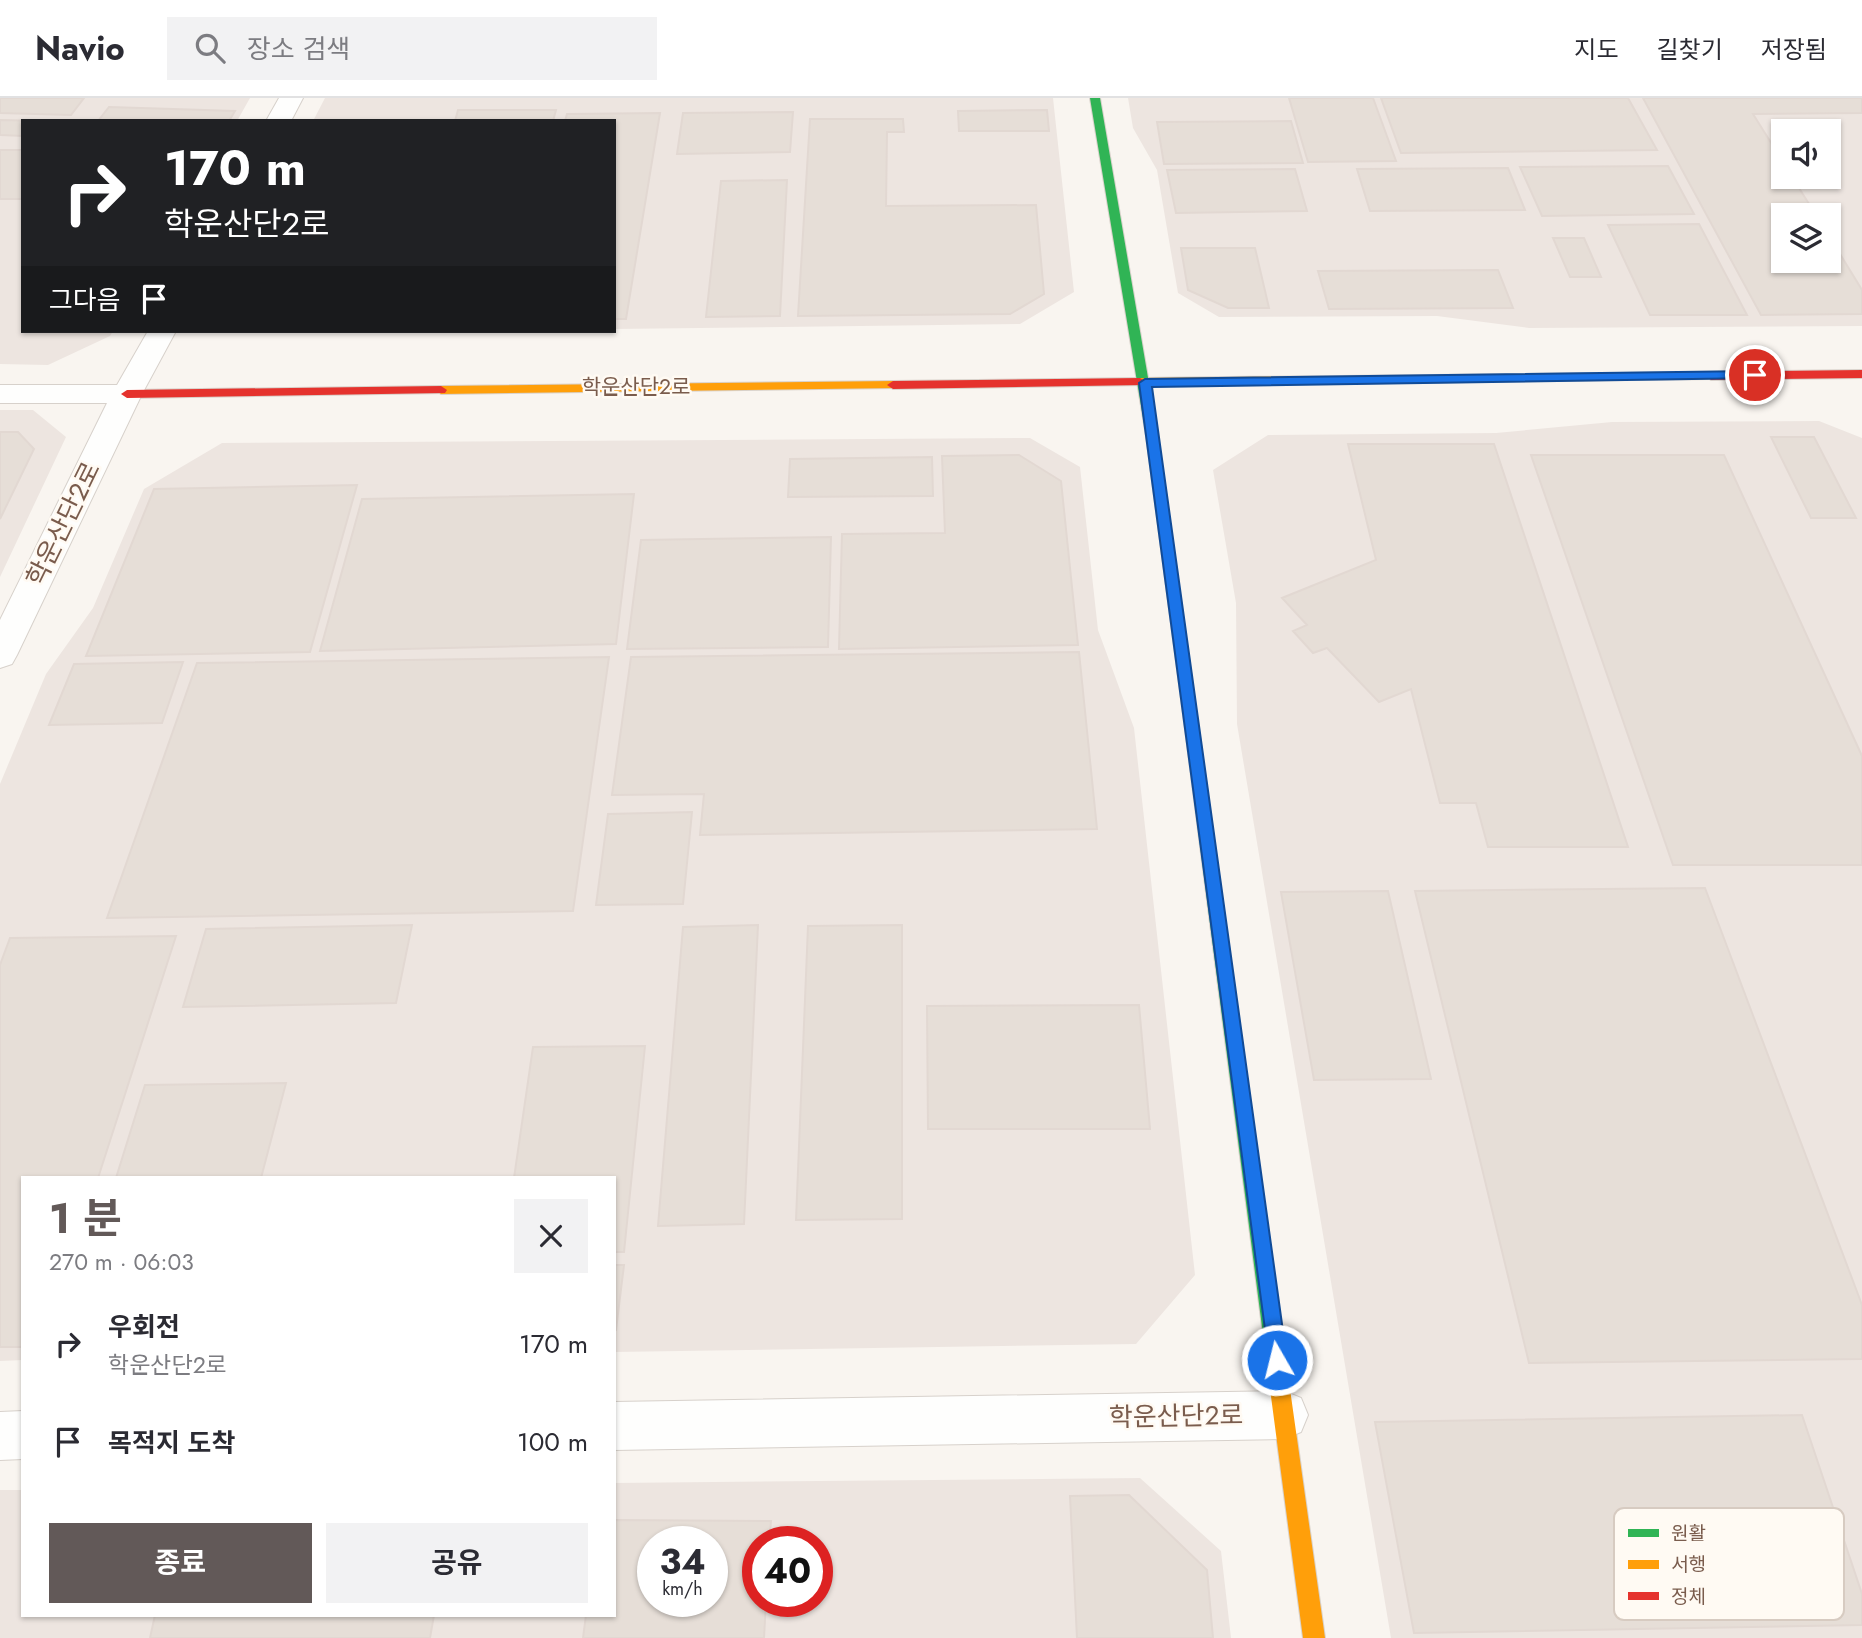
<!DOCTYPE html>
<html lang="ko">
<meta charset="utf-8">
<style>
body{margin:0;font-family:Jost,"Noto Sans KR",sans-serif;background:#f2f2f3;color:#2b2b33;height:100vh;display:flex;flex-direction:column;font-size:26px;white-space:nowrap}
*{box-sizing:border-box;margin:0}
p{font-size:23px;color:#7c7c81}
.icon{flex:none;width:38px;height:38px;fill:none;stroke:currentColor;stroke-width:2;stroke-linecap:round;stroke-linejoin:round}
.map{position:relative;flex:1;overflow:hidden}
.side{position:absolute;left:21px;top:1078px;width:595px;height:441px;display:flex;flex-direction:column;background:#fff;border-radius:0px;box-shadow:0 2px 5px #0004}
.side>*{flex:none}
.guide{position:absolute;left:21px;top:21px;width:595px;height:214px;border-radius:0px;box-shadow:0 2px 5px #0004;background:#202124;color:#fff;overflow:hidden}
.tools{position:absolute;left:1771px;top:21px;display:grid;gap:14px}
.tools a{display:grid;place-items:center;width:70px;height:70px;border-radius:0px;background:#fff;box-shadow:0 2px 5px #0004;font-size:35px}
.speed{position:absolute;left:637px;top:1428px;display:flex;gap:14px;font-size:35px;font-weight:700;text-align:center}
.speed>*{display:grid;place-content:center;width:91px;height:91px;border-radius:50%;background:#fff;box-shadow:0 2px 5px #0004;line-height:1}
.speed small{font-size:18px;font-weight:400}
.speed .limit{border:10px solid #d22;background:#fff;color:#111}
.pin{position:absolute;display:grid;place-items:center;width:60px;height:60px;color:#fff;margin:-30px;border:4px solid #fff;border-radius:50%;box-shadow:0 2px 7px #0007}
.me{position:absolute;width:77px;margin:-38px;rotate:352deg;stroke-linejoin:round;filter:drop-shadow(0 0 5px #0008)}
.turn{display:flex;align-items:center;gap:24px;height:147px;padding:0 28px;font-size:32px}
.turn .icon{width:91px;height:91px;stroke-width:2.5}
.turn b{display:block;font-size:49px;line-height:60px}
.then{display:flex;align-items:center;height:66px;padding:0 28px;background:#0003;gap:14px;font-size:26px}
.round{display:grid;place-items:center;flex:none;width:74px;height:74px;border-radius:0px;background:#f2f2f3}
.headline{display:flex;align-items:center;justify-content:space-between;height:119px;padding:0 28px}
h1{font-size:42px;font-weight:700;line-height:52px;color:#625958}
.primary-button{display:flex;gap:14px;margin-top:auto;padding:14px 28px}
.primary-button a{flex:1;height:80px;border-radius:0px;background:#625958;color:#fff;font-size:28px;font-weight:700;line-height:80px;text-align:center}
.primary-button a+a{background:#f2f2f3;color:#2b2b33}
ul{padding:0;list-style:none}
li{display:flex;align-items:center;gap:21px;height:98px;padding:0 28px}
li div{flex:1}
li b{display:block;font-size:26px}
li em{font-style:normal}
header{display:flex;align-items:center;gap:42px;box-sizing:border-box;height:98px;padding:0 35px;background:#fff;border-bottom:2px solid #e1e1e2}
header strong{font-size:33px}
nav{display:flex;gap:38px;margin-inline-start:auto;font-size:24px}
.search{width:490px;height:63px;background:#f2f2f3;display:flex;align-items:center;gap:18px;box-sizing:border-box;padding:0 24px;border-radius:0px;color:#7c7c81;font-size:26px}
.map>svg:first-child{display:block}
.industrial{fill:#ede5e0;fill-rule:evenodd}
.building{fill:#e6ded7;stroke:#e2d8d2;stroke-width:2;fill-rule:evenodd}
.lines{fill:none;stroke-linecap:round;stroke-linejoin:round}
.street-casing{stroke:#d7d1cb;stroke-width:2}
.fast-casing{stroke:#d9d2cb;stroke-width:2}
.slow-casing{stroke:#d9d2cb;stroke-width:2}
.jam-casing{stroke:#d9d2cb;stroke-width:2}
.street{fill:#fefefd;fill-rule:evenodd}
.fast{fill:#30b455;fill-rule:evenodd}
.slow{fill:#ff9f0a;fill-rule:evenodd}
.jam{fill:#e5322d;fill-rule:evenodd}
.route{fill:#1a73e8;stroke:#114b97;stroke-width:2}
.labels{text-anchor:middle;stroke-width:5;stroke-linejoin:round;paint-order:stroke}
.far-street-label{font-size:21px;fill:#7a5c4d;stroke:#fffaf3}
.street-label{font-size:26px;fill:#7a5c4d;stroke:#fffaf3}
.key{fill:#fffaf3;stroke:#d7cbc1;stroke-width:2}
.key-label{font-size:19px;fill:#7a5c4d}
</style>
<header>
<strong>Navio</strong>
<div class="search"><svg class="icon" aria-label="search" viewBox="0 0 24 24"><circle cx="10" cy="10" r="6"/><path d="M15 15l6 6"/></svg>장소 검색</div>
<nav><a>지도</a><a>길찾기</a><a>저장됨</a></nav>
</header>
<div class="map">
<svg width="1862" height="1540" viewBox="0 0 1862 1540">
<rect width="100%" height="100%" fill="#f9f5f0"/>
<path class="industrial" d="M 0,0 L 250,0 L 237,23 L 23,23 L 23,233 L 113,233 L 110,238 L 48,267 L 0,266 Z
M 325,0 L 1053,0 L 1074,194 L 1020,226 L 614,231 L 614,23 L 313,23 Z
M 1128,0 L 1862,0 L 1862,228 L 1529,230 L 1437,218 L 1219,219 L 1178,195 L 1157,72 L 1133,30 ZM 1783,33 L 1829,33 L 1829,79 L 1783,79 ZM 1783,117 L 1829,117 L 1829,163 L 1783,163 Z
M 0,312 L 33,312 L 66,339 L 0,479 Z
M 1819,323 L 1862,340 L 1862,1540 L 1391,1540 L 1237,626 L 1236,505 L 1213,372 L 1268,337 L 1496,335 L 1612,324 Z
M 1030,340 L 1080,369 L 1098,532 L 1134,630 L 1195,1177 L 1136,1246 L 614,1254 L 614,1080 L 23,1080 L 23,1262 L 0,1263 L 0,686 L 46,576 L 93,510 L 144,391 L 222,345 Z
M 1140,1380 L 1221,1453 L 1231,1540 L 0,1540 L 0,1392 L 23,1392 L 23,1517 L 614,1517 L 614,1385 ZM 653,1444 L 712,1444 L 712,1503 L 653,1503 ZM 758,1444 L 817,1444 L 817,1503 L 758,1503 Z"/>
<path class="building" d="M 0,0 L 84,0 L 71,17 L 0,15 Z
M 1289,0 L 1373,0 L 1396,63 L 1308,64 Z
M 1381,0 L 1628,0 L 1657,52 L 1401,55 Z
M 1643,0 L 1862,0 L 1862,15 L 1753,16 L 1783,64 L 1783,79 L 1792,79 L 1816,117 L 1783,117 L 1783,163 L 1829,163 L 1829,138 L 1862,192 L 1862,216 L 1761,217 Z
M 109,9 L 235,13 L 229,23 L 98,23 Z
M 458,12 L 556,12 L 553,23 L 455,23 Z
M 1047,12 L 1049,33 L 959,33 L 958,13 Z
M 793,14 L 790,54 L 677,56 L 683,15 Z
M 660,15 L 626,221 L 614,221 L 614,23 L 565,23 L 567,16 Z
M 810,21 L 903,21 L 904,34 L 887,34 L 886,108 L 1036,107 L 1044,196 L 1010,216 L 798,218 Z
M 0,22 L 43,23 L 23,23 L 23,38 L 0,37 Z
M 1291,23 L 1303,65 L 1164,66 L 1157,24 Z
M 0,52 L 23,52 L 23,101 L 0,101 Z
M 1668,68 L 1694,116 L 1542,118 L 1520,69 Z
M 1508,70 L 1525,112 L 1370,113 L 1357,71 Z
M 1295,71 L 1307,113 L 1176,115 L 1167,72 Z
M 787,82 L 780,218 L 706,219 L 721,83 Z
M 1699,126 L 1747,217 L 1650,217 L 1608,127 Z
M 1553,140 L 1584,140 L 1601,179 L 1570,179 Z
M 1181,150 L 1255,150 L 1269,210 L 1228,210 L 1188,192 Z
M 1498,172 L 1513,210 L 1329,211 L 1318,173 Z
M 0,334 L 18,334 L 34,351 L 0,421 Z
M 1771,339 L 1814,339 L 1856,420 L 1811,420 Z
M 1348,346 L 1494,346 L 1628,749 L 1488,749 L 1476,705 L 1440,705 L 1411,591 L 1379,604 L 1327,550 L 1313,555 L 1293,533 L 1307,527 L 1282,500 L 1376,462 Z
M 1019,357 L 1061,383 L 1078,547 L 839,551 L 842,436 L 945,435 L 942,358 Z
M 1531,357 L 1724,357 L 1862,658 L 1862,767 L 1673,767 Z
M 932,359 L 933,398 L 788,399 L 790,361 Z
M 357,387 L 310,554 L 86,558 L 154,391 Z
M 634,396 L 616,546 L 320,553 L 362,401 Z
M 831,439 L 828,549 L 627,551 L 641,442 Z
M 1079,554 L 1097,731 L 700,737 L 704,696 L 612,697 L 631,559 Z
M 609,559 L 573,813 L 107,820 L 197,565 Z
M 183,564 L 162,625 L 49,627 L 74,566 Z
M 692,714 L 683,806 L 596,807 L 608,716 Z
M 1705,790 L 1862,1207 L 1862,1261 L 1529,1265 L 1415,793 Z
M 1388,793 L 1431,981 L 1314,982 L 1281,794 Z
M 412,827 L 396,905 L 183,909 L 206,831 Z
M 758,827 L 744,1126 L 658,1128 L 683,829 Z
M 902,827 L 902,1121 L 796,1122 L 808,828 Z
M 176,838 L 98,1080 L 23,1080 L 23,1249 L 0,1249 L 0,867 L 10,840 Z
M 1139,907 L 1150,1031 L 928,1031 L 927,908 Z
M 645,948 L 624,1154 L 614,1154 L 614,1080 L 514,1080 L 533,949 Z
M 286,985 L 261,1080 L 116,1080 L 145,987 Z
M 614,1167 L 624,1167 L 616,1232 L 614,1233 Z
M 1802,1317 L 1862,1496 L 1862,1527 L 1414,1535 L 1375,1324 Z
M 1129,1397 L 1207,1472 L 1213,1540 L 1077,1540 L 1070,1398 Z
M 614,1422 L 771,1423 L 769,1444 L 758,1444 L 758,1503 L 766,1503 L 764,1540 L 583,1540 L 586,1517 L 614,1517 ZM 653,1444 L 712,1444 L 712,1503 L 653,1503 Z
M 155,1517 L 434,1517 L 430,1540 L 150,1540 Z"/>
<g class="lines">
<defs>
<path id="street" d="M 279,0 L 303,0 L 291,23 L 266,23 Z
M 148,233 L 176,233 L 142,296 L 17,557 L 12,566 L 0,570 L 0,522 L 107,305 L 0,305 L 0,287 L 117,287 Z
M 1284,1293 L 1301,1300 L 1308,1317 L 1301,1334 L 1284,1341 L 614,1352 L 614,1304 Z
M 23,1313 L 23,1361 L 0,1362 L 0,1314 Z"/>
<path id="fast" d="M 1090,0 L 1100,0 L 1158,338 L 1152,342 L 1146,338 Z
M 1193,633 L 1200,639 L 1290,1291 L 1287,1298 L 1280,1301 L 1273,1298 L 1270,1291 L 1186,639 Z"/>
<path id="slow" d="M 1711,274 L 1717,278 L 1715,281 L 1140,288 L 1134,284 L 1140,280 Z
M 893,283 L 897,284 L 897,290 L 441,296 L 435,292 L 441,288 Z
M 1152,334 L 1158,338 L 1200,639 L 1193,645 L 1186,639 L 1146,338 Z
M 1280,1281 L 1287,1284 L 1290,1291 L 1325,1540 L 1303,1540 L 1270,1291 L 1273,1284 Z"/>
<path id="jam" d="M 1862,272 L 1862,280 L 1711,282 L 1705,278 L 1711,274 Z
M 1140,280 L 1146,284 L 1144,287 L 893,291 L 887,287 L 893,283 Z
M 441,288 L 447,292 L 445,295 L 127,300 L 121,296 L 127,292 Z"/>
</defs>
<use href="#street" class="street-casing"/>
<use href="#fast" class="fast-casing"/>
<use href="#slow" class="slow-casing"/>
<use href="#jam" class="jam-casing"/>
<use href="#street" class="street"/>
<use href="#fast" class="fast"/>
<use href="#slow" class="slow"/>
<use href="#jam" class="jam"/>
</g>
<path class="route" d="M 1755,273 L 1759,274 L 1759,280 L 1152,289 L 1287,1262 L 1284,1269 L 1277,1272 L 1270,1269 L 1139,285 L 1145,281 Z"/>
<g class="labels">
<g class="far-street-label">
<text x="636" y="296">학운산단2로</text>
</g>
<g class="street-label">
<text transform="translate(63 426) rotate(-64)" y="9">학운산단2로</text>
<text transform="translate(1176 1318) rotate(-1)" y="9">학운산단2로</text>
</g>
</g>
<rect x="1614" y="1410" width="230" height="112" rx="10" class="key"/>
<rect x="1628" y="1431" width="31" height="8" fill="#30b455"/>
<rect x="1628" y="1462" width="31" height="9" fill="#ff9f0a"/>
<rect x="1628" y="1494" width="31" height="8" fill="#e5322d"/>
<g class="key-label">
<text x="1671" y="1442">원활</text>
<text x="1671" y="1473">서행</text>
<text x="1671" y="1505">정체</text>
</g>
</svg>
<div class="tools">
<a><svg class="icon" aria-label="sound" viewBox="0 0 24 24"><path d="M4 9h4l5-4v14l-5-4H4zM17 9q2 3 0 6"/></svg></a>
<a><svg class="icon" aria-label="layers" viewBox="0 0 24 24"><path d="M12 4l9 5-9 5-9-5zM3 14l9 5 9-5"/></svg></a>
</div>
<div class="speed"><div>34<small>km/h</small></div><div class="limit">40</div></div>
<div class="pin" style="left:1755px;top:277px;background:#d93025"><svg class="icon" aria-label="arrive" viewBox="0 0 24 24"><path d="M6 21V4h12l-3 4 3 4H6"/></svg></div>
<svg class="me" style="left:1277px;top:1262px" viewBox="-20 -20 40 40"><circle r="17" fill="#1a73e8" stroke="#fff" stroke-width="3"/><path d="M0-11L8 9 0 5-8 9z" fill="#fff"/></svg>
<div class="guide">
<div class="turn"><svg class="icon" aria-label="right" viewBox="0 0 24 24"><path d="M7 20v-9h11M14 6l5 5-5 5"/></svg><div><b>170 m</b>학운산단2로</div></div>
<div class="then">그다음<svg class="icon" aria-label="arrive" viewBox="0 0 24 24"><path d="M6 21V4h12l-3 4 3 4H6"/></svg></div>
</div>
<section class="side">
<div class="headline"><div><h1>1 분</h1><p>270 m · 06:03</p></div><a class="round"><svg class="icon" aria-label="close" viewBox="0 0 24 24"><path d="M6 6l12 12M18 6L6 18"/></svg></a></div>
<ul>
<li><svg class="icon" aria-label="right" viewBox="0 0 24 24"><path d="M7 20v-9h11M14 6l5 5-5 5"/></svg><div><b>우회전</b><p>학운산단2로</p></div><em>170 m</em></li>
<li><svg class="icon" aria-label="arrive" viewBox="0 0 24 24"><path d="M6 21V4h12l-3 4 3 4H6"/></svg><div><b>목적지 도착</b></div><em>100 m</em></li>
</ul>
<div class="primary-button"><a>종료</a><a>공유</a></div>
</section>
</div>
